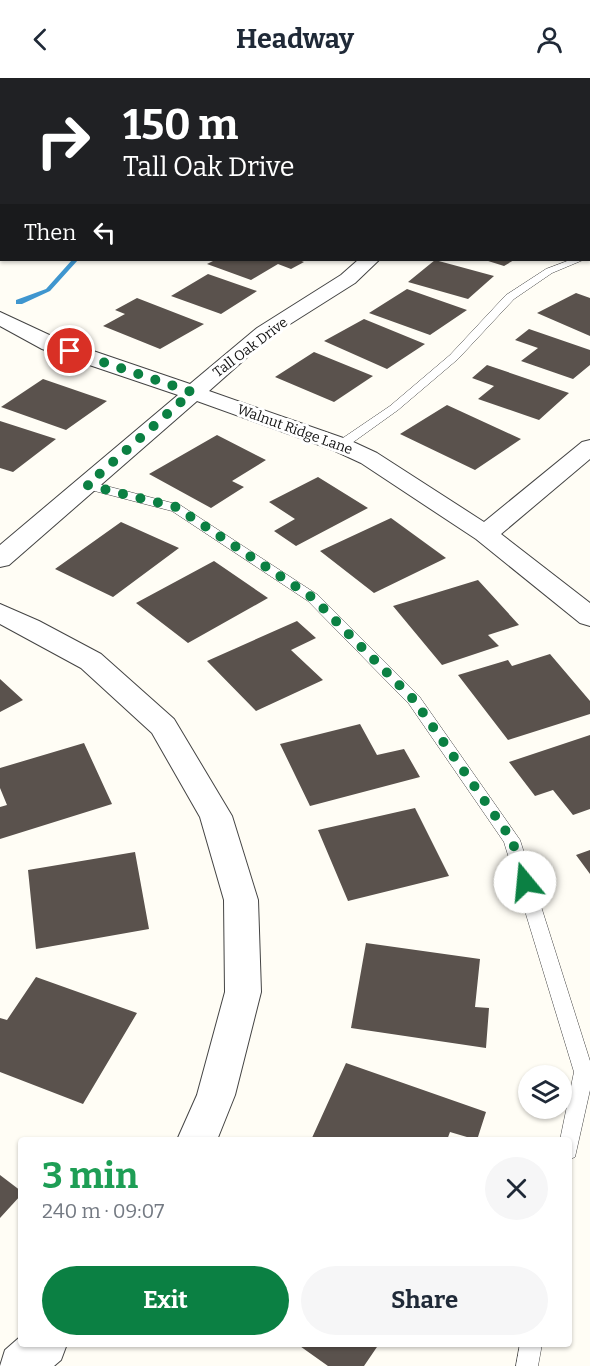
<!DOCTYPE html>
<meta charset="utf-8">
<style>
body{margin:0;font-family:Bitter,serif;background:#f6f6f7;color:#1f2937;height:100vh;display:flex;flex-direction:column;font-size:22px;white-space:nowrap}
*{box-sizing:border-box;margin:0}
p{font-size:20px;color:#747a83}
.icon{flex:none;width:33px;height:33px;fill:none;stroke:currentColor;stroke-width:2;stroke-linecap:round;stroke-linejoin:round}
.map{position:relative;flex:1;overflow:hidden}
.details{position:absolute;left:18px;top:1059px;width:554px;height:210px;display:flex;flex-direction:column;background:#fff;border-radius:6px;box-shadow:0 2px 4px #0004}
.details>*{flex:none}
.banner{position:absolute;left:0px;top:0px;width:591px;height:183px;box-shadow:0 2px 4px #0004;background:#202124;color:#fff;overflow:hidden}
.fabs{position:absolute;left:518px;top:987px;display:grid;gap:12px}
.fabs a{display:grid;place-items:center;width:54px;height:54px;border-radius:50%;background:#fff;box-shadow:0 2px 4px #0004;font-size:30px}
.pin{position:absolute;display:grid;place-items:center;width:51px;height:51px;color:#fff;margin:-26px;border:3px solid #fff;border-radius:50%;box-shadow:0 2px 6px #0007}
.me{position:absolute;width:66px;margin:-33px;rotate:343deg;stroke-linejoin:round;filter:drop-shadow(0 0 4px #0008)}
.turn{display:flex;align-items:center;gap:21px;height:126px;padding:0 24px;font-size:27px}
.turn .icon{width:78px;height:78px;stroke-width:2.5}
.turn b{display:block;font-size:42px;line-height:51px}
.then{display:flex;align-items:center;height:57px;padding:0 24px;background:#0003;gap:12px;font-size:22px}
.round{display:grid;place-items:center;flex:none;width:63px;height:63px;border-radius:32px;background:#f6f6f7}
.overview{display:flex;align-items:center;justify-content:space-between;height:102px;padding:0 24px}
h1{font-size:36px;font-weight:700;line-height:45px;color:#1e9e55}
.button{display:flex;gap:12px;margin-top:auto;padding:12px 24px}
.button a{flex:1;height:69px;border-radius:36px;background:#0b8043;color:#fff;font-size:24px;font-weight:700;line-height:69px;text-align:center}
.button a+a{background:#f6f6f7;color:#1f2937}
header{display:flex;justify-content:space-between;align-items:center;height:78px;padding:0 24px;background:#fff;font-size:27px;font-weight:700}
.map>svg:first-child{display:block}
.lines{fill:none;stroke-linecap:round;stroke-linejoin:round}
.stream{fill:#3f96cf;fill-rule:evenodd}
.building{fill:#5a524d}
.service-casing{stroke:#444;stroke-width:1}
.minor-casing{stroke:#444;stroke-width:2}
.service{fill:#fff;fill-rule:evenodd}
.minor{fill:#fff;fill-rule:evenodd}
.route{stroke:#0b8043;stroke-width:10;stroke-dasharray:0 18}
.labels{text-anchor:middle;stroke-width:6;stroke-linejoin:round;paint-order:stroke}
.far-street-label{font-size:14px;fill:#111;stroke:#fff}
</style>
<header><svg class="icon" aria-label="back" viewBox="0 0 24 24"><path d="M15 5l-7 7 7 7"/></svg>Headway<svg class="icon" aria-label="person" viewBox="0 0 24 24"><circle cx="12" cy="8" r="4"/><path d="M4 21q1-7 8-7t8 7"/></svg></header>
<div class="map">
<svg width="590" height="1288" viewBox="0 0 590 1288">
<rect width="100%" height="100%" fill="#fffdf5"/>
<g class="lines">
<path class="stream" d="M 404,0 L 410,0 L 403,2 Z
M 72,182 L 78,182 L 50,213 L 22,226 L 16,226 L 16,222 L 46,211 Z"/>
</g>
<path class="building" d="M 215,182 L 299,182 L 304,184 L 291,191 L 278,186 L 251,202 L 207,186 Z
M 435,182 L 494,198 L 468,221 L 408,204 Z
M 485,182 L 514,182 L 504,188 Z
M 208,196 L 257,213 L 221,236 L 171,218 Z
M 407,211 L 467,232 L 430,257 L 369,235 Z
M 576,215 L 590,220 L 590,258 L 537,235 Z
M 137,220 L 204,246 L 160,271 L 103,248 L 125,236 L 115,232 Z
M 364,241 L 425,266 L 387,291 L 324,263 Z
M 529,251 L 590,272 L 590,287 L 573,301 L 521,283 L 538,270 L 515,262 Z
M 314,274 L 373,298 L 334,324 L 275,299 Z
M 487,287 L 569,315 L 539,342 L 478,321 L 494,308 L 472,300 Z
M 43,301 L 107,323 L 66,352 L 1,329 Z
M 447,327 L 521,361 L 475,392 L 400,356 Z
M 0,343 L 56,361 L 13,394 L 0,390 Z
M 217,357 L 266,382 L 232,403 L 244,409 L 211,430 L 149,396 Z
M 318,399 L 368,430 L 296,468 L 274,453 L 295,441 L 269,424 Z
M 391,440 L 446,480 L 374,515 L 320,473 Z
M 121,444 L 179,470 L 113,519 L 55,491 Z
M 214,483 L 268,520 L 188,565 L 136,525 Z
M 478,502 L 519,547 L 488,557 L 499,568 L 442,587 L 393,528 Z
M 297,543 L 316,560 L 291,572 L 323,602 L 256,633 L 207,583 Z
M 550,576 L 590,623 L 590,636 L 508,662 L 458,597 L 508,582 L 512,588 Z
M 0,601 L 23,622 L 0,634 Z
M 360,646 L 377,677 L 404,671 L 420,699 L 310,728 L 280,666 Z
M 590,657 L 590,731 L 573,737 L 553,712 L 535,718 L 509,684 Z
M 84,665 L 112,726 L 0,761 L 0,729 L 7,727 L 0,710 L 0,690 Z
M 415,730 L 449,798 L 348,823 L 318,752 Z
M 590,772 L 590,796 L 576,777 Z
M 135,774 L 149,851 L 36,871 L 28,792 Z
M 366,865 L 480,881 L 475,929 L 489,930 L 486,970 L 351,950 Z
M 36,899 L 137,935 L 83,1026 L 0,994 L 0,940 L 7,942 Z
M 346,985 L 486,1034 L 477,1062 L 450,1054 L 447,1062 L 311,1062 Z
M 0,1097 L 21,1113 L 21,1117 L 0,1140 Z
M 297,1266 L 379,1266 L 364,1288 L 328,1288 Z"/>
<g class="lines">
<defs>
<path id="service" d="M 570,182 L 583,182 L 552,195 L 514,221 L 458,281 L 398,332 L 345,370 L 337,370 L 337,364 L 390,328 L 450,277 L 506,217 L 546,191 Z
M 87,403 L 180,427 L 318,517 L 419,618 L 520,762 L 590,983 L 590,1012 L 575,1079 L 568,1082 L 568,1062 L 560,1062 L 574,994 L 504,764 L 409,626 L 308,523 L 172,433 L 83,410 L 81,407 L 83,404 Z
M 520,1266 L 542,1266 L 538,1288 L 516,1288 Z"/>
<path id="minor" d="M 0,141 L 2,141 L 0,153 Z
M 358,182 L 379,182 L 355,205 L 271,258 L 209,313 L 349,362 L 377,375 L 484,444 L 582,364 L 590,362 L 590,381 L 501,456 L 590,525 L 590,548 L 580,545 L 476,461 L 361,385 L 333,372 L 197,323 L 9,487 L 0,489 L 0,467 L 178,317 L 42,271 L 0,248 L 0,234 L 58,261 L 190,306 L 257,250 L 341,197 Z
M 0,526 L 39,543 L 101,576 L 174,641 L 232,738 L 258,822 L 261,914 L 235,1017 L 217,1062 L 177,1062 L 197,1017 L 225,914 L 224,822 L 200,739 L 152,655 L 81,590 L 0,546 Z
M 21,1258 L 21,1266 L 67,1266 L 61,1282 L 54,1288 L 0,1288 L 5,1272 Z"/>
</defs>
<use href="#service" class="service-casing"/>
<use href="#minor" class="minor-casing"/>
<use href="#service" class="service"/>
<use href="#minor" class="minor"/>
</g>
<g class="lines">
<path class="route" d="M 70,273 L 192,314 L 87,407 L 176,429 L 313,520 L 414,622 L 512,762 L 525,804"/>
</g>
<g class="labels">
<g class="far-street-label">
<text transform="translate(250 269) rotate(-37)" y="5">Tall Oak Drive</text>
<text transform="translate(295 351) rotate(20)" y="5">Walnut Ridge Lane</text>
</g>
</g>
</svg>
<div class="fabs">
<a><svg class="icon" aria-label="layers" viewBox="0 0 24 24"><path d="M12 4l9 5-9 5-9-5zM3 14l9 5 9-5"/></svg></a>
</div>
<div class="pin" style="left:70px;top:273px;background:#d93025"><svg class="icon" aria-label="arrive" viewBox="0 0 24 24"><path d="M6 21V4h12l-3 4 3 4H6"/></svg></div>
<svg class="me" style="left:525px;top:804px" viewBox="-20 -20 40 40"><circle r="19" fill="#fff"/><path d="M0-13L10 11 0 6-10 11z" fill="#0b8043"/></svg>
<div class="banner">
<div class="turn"><svg class="icon" aria-label="right" viewBox="0 0 24 24"><path d="M7 20v-9h11M14 6l5 5-5 5"/></svg><div><b>150 m</b>Tall Oak Drive</div></div>
<div class="then">Then<svg class="icon" aria-label="left" viewBox="0 0 24 24"><path d="M17 20v-9H6M10 6l-5 5 5 5"/></svg></div>
</div>
<section class="details">
<div class="overview"><div><h1>3 min</h1><p>240 m · 09:07</p></div><a class="round"><svg class="icon" aria-label="close" viewBox="0 0 24 24"><path d="M6 6l12 12M18 6L6 18"/></svg></a></div>
<div class="button"><a>Exit</a><a>Share</a></div>
</section>
</div>
